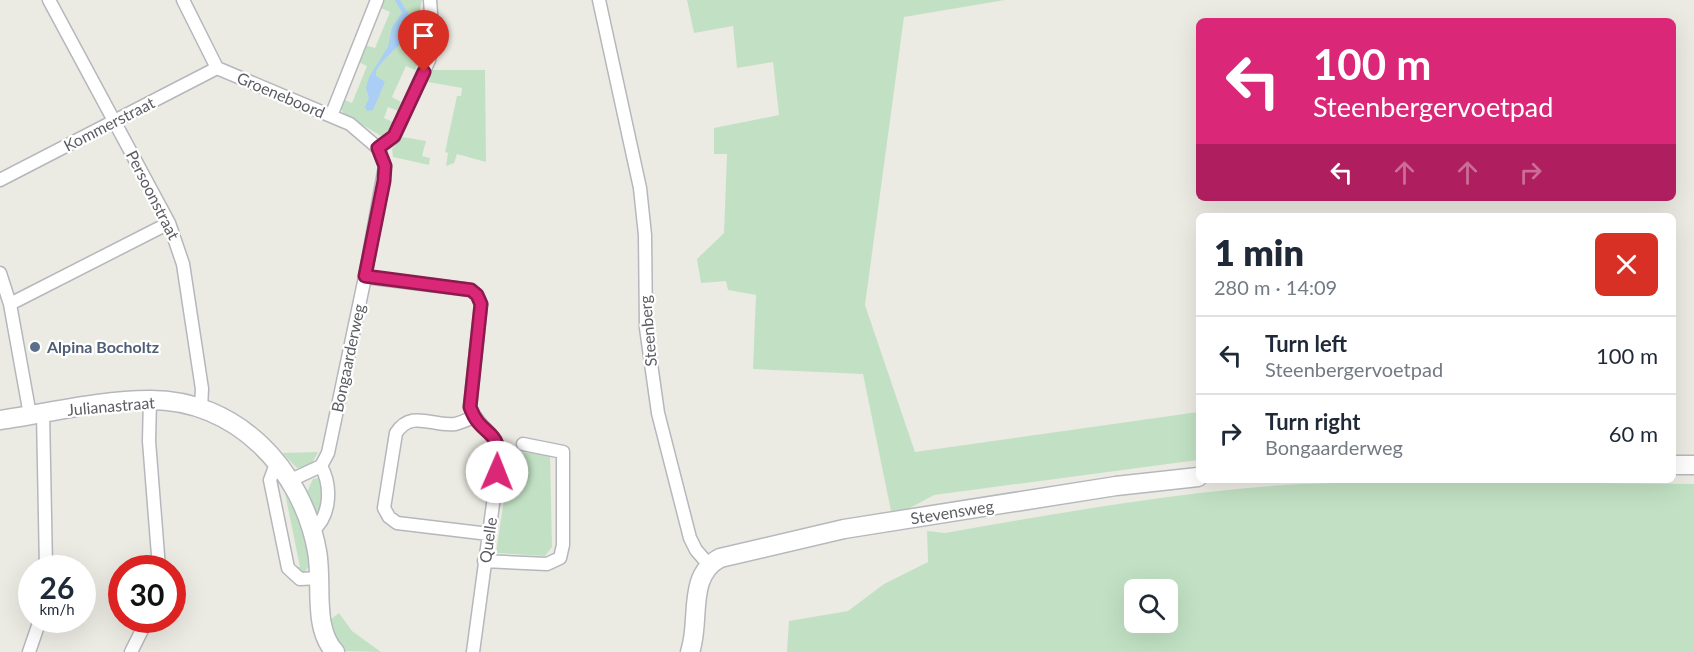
<!DOCTYPE html>
<meta charset="utf-8">
<style>
body{margin:0;font-family:Lato,sans-serif;background:#f2f2f3;color:#1f2937;height:100vh;display:flex;flex-direction:column;font-size:22px;white-space:nowrap}
*{box-sizing:border-box;margin:0}
p{font-size:20px;color:#747a83}
.icon{flex:none;width:33px;height:33px;fill:none;stroke:currentColor;stroke-width:2;stroke-linecap:round;stroke-linejoin:round}
.map{position:relative;flex:1;overflow:hidden}
.side{position:absolute;left:1196px;top:213px;width:480px;height:270px;display:flex;flex-direction:column;background:#fff;border-radius:9px;box-shadow:0 6px 24px #0002}
.side>*{flex:none}
.hud{position:absolute;left:1196px;top:18px;width:480px;height:183px;border-radius:9px;box-shadow:0 6px 24px #0002;background:#db2777;color:#fff;overflow:hidden}
.fabs{position:absolute;left:1124px;top:579px;display:grid;gap:12px}
.fabs a{display:grid;place-items:center;width:54px;height:54px;border-radius:9px;background:#fff;box-shadow:0 6px 24px #0002;font-size:30px}
.speed{position:absolute;left:18px;top:555px;display:flex;gap:12px;font-size:30px;font-weight:700;text-align:center}
.speed>*{display:grid;place-content:center;width:78px;height:78px;border-radius:50%;background:#fff;box-shadow:0 6px 24px #0002;line-height:1}
.speed small{font-size:15px;font-weight:400}
.speed .limit{border:9px solid #d22;background:#fff;color:#111}
.pin{position:absolute;display:grid;place-items:center;width:51px;height:51px;color:#fff;margin:-62px -26px;border-radius:50% 50% 50% 0;rotate:-45deg;box-shadow:0 0 6px #0007}
.pin .icon{rotate:45deg}
.me{position:absolute;width:66px;margin:-33px;rotate:1deg;stroke-linejoin:round;filter:drop-shadow(0 0 4px #0008)}
.turn{display:flex;align-items:center;gap:21px;height:126px;padding:0 18px;font-size:27px}
.turn .icon{width:78px;height:78px;stroke-width:2.5}
.turn b{display:block;font-size:42px;line-height:51px}
.lanes{display:flex;align-items:center;height:57px;padding:0 18px;background:#0003;justify-content:center;gap:30px;direction:ltr}
.lanes .off{opacity:.35}
.round{display:grid;place-items:center;flex:none;width:63px;height:63px;border-radius:9px;background:#f2f2f3}
.summary{display:flex;align-items:center;justify-content:space-between;height:102px;padding:0 18px}
h1{font-size:36px;font-weight:800;line-height:45px}
ul{padding:0;list-style:none}
li{display:flex;align-items:center;gap:18px;height:78px;padding:0 18px;border-top:2px solid #e0e1e3}
li div{flex:1}
li b{display:block;font-size:22px}
li em{font-style:normal}
.map>svg:first-child{display:block}
.green{fill:#c2e1c4;fill-rule:evenodd}
.water{fill:#aacef5}
.lines{fill:none;stroke-linecap:round;stroke-linejoin:round}
.street-casing{stroke:#b5b7bc;stroke-width:15}
.secondary-casing{stroke:#b6b8bd;stroke-width:21}
.street{stroke:#fff;stroke-width:12}
.secondary{stroke:#fff;stroke-width:18}
.route-casing{stroke:#8e194d;stroke-width:15}
.route{stroke:#db2777;stroke-width:10}
.service-dot{fill:#5c6f8a;stroke:#fff;stroke-width:2}
.labels{text-anchor:middle;stroke-width:4.5;stroke-linejoin:round;paint-order:stroke}
.street-label{font-size:16px;fill:#5b5d62;stroke:#fff}
.service-label{font-size:16px;font-weight:bold;fill:#4e5e75;stroke:#fff;text-anchor:start}
</style>
<div class="map">
<svg width="1694" height="652" viewBox="0 0 1694 652">
<rect width="100%" height="100%" fill="#ecebe3"/>
<path class="green" d="M 383,0 L 422,0 C 418,13 416,40 423,53 L 415,70 L 406,66 L 392,97 L 401,102 L 398,111 L 388,107 L 384,118 L 393,122 L 388,133 L 381,136 L 343,113 L 340,105 L 342,99 L 352,103 L 367,66 L 358,62 L 365,45 L 375,48 L 390,12 L 381,8 Z
M 687,0 L 1005,0 L 904,17 L 865,305 L 915,452 L 1198,412 L 1198,460 L 934,495 L 908,509 L 891,511 L 863,374 L 753,369 L 756,295 L 728,290 L 726,281 L 701,283 L 697,259 L 724,233 L 727,154 L 714,154 L 714,128 L 779,115 L 773,62 L 737,68 L 733,26 L 694,33 Z
M 432,70 L 485,70 L 486,162 L 457,154 L 454,163 L 446,166 L 448,153 L 445,152 L 457,96 L 461,96 L 462,88 L 428,82 Z
M 403,137 L 426,141 L 422,156 L 430,158 L 429,165 L 393,157 L 392,149 Z
M 505,445 L 514,445 L 514,452 L 550,454 L 552,547 L 545,556 L 496,553 L 509,467 Z
M 318,452 L 311,465 L 297,468 L 282,453 Z
M 323,477 L 322,516 L 318,521 L 307,492 L 313,479 Z
M 277,478 C 298,490 307,542 310,565 L 304,573 L 298,572 L 292,566 L 300,567 L 284,488 L 274,480 Z
M 1417,481 L 1694,484 L 1694,652 L 787,652 L 789,621 L 848,611 L 884,584 L 928,562 L 927,531 L 945,533 C 1058,513 1171,493 1285,485 C 1329,482 1373,483 1417,481 ZM 1134,590 L 1167,590 L 1167,622 L 1134,622 Z
M 339,613 L 352,631 L 381,652 L 343,651 L 334,636 L 330,620 Z"/>
<path class="water" d="M 395,0 L 400,0 C 404,8 412,16 413,26 C 405,45 386,53 376,71 L 376,76 L 385,82 L 373,110 L 367,111 L 365,107 L 369,98 L 366,88 L 369,77 L 388,47 L 392,27 L 402,13 Z"/>
<g class="lines">
<defs>
<path id="street" d="M 49,0 L 169,223 L 183,264 L 202,389 L 201,408
M 183,0 L 217,68 L 350,124 L 378,148 L 385,166 L 365,277 L 328,453 L 321,466 L 291,480
M 599,0 L 640,188 L 645,235 L 646,328 L 658,413 L 690,538 L 696,550 L 709,565
M 331,116 L 377,0
M 378,148 L 394,137 L 429,60 L 433,40 L 430,0
M 0,180 L 217,68
M 0,273 L 10,304 L 30,415
M 365,277 L 471,290 L 477,295 L 481,304 L 470,407 C 477,426 495,432 500,452 L 473,652
M 10,304 L 169,223
M 150,399 L 149,441 L 159,568
M 43,413 L 46,568
M 474,417 C 468,419 461,423 455,424 C 432,427 412,409 396,433 L 384,508 L 389,517 L 397,523 L 489,534
M 277,461 L 270,480 L 288,568 L 300,579 L 321,578
M 312,531 C 331,517 332,486 321,466
M 484,561 L 547,564 L 560,558 L 563,545 L 563,452 L 523,444
M 29,652 L 40,620
M 131,652 L 147,620"/>
<path id="secondary" d="M 0,420 C 49,413 100,400 149,400 C 236,399 302,469 317,551 C 323,582 312,628 335,652
M 1672,465 L 1694,465
M 690,652 C 701,621 686,576 720,558 L 844,529 L 1116,486 L 1198,477"/>
</defs>
<use href="#street" class="street-casing"/>
<use href="#secondary" class="secondary-casing"/>
<use href="#street" class="street"/>
<use href="#secondary" class="secondary"/>
</g>
<g class="lines">
<defs>
<path id="route" d="M 424,72 L 394,136 L 378,148 L 385,166 L 384,181 L 365,276 L 471,290 L 477,295 L 481,304 L 470,407 C 482,441 504,424 497,472"/>
</defs>
<use href="#route" class="route-casing"/>
<use href="#route" class="route"/>
</g>
<circle class="service-dot" cx="35" cy="347" r="6"/>
<g class="labels">
<g class="street-label">
<text transform="translate(281 95) rotate(23)" y="6">Groeneboord</text>
<text transform="translate(109 124) rotate(-27)" y="6">Kommerstraat</text>
<text transform="translate(153 195) rotate(63)" y="6">Persoonstraat</text>
<text transform="translate(648 331) rotate(-95)" y="6">Steenberg</text>
<text transform="translate(348 358) rotate(-78)" y="6">Bongaarderweg</text>
<text transform="translate(111 406) rotate(-5)" y="6">Julianastraat</text>
<text transform="translate(952 512) rotate(-9)" y="6">Stevensweg</text>
<text transform="translate(488 540) rotate(-82)" y="6">Quelle</text>
</g>
<g class="service-label">
<text x="47" y="353">Alpina Bocholtz</text>
</g>
</g>
</svg>
<div class="fabs">
<a><svg class="icon" aria-label="search" viewBox="0 0 24 24"><circle cx="10" cy="10" r="6"/><path d="M15 15l6 6"/></svg></a>
</div>
<div class="speed"><div>26<small>km/h</small></div><div class="limit">30</div></div>
<div class="pin" style="left:424px;top:72px;background:#d93025"><svg class="icon" aria-label="arrive" viewBox="0 0 24 24"><path d="M6 21V4h12l-3 4 3 4H6"/></svg></div>
<svg class="me" style="left:497px;top:472px" viewBox="-20 -20 40 40"><circle r="19" fill="#fff"/><path d="M0-13L10 11 0 6-10 11z" fill="#db2777"/></svg>
<div class="hud">
<div class="turn"><svg class="icon" aria-label="left" viewBox="0 0 24 24"><path d="M17 20v-9H6M10 6l-5 5 5 5"/></svg><div><b>100 m</b>Steenbergervoetpad</div></div>
<div class="lanes"><svg class="icon" aria-label="left" viewBox="0 0 24 24"><path d="M17 20v-9H6M10 6l-5 5 5 5"/></svg><svg class="icon off" aria-label="ahead" viewBox="0 0 24 24"><path d="M12 20V5M6 11l6-6 6 6"/></svg><svg class="icon off" aria-label="ahead" viewBox="0 0 24 24"><path d="M12 20V5M6 11l6-6 6 6"/></svg><svg class="icon off" aria-label="right" viewBox="0 0 24 24"><path d="M7 20v-9h11M14 6l5 5-5 5"/></svg></div>
</div>
<section class="side">
<div class="summary"><div><h1>1 min</h1><p>280 m · 14:09</p></div><a class="round" style="background:#d93025;color:#fff"><svg class="icon" aria-label="close" viewBox="0 0 24 24"><path d="M6 6l12 12M18 6L6 18"/></svg></a></div>
<ul>
<li><svg class="icon" aria-label="left" viewBox="0 0 24 24"><path d="M17 20v-9H6M10 6l-5 5 5 5"/></svg><div><b>Turn left</b><p>Steenbergervoetpad</p></div><em>100 m</em></li>
<li><svg class="icon" aria-label="right" viewBox="0 0 24 24"><path d="M7 20v-9h11M14 6l5 5-5 5"/></svg><div><b>Turn right</b><p>Bongaarderweg</p></div><em>60 m</em></li>
</ul>
</section>
</div>
